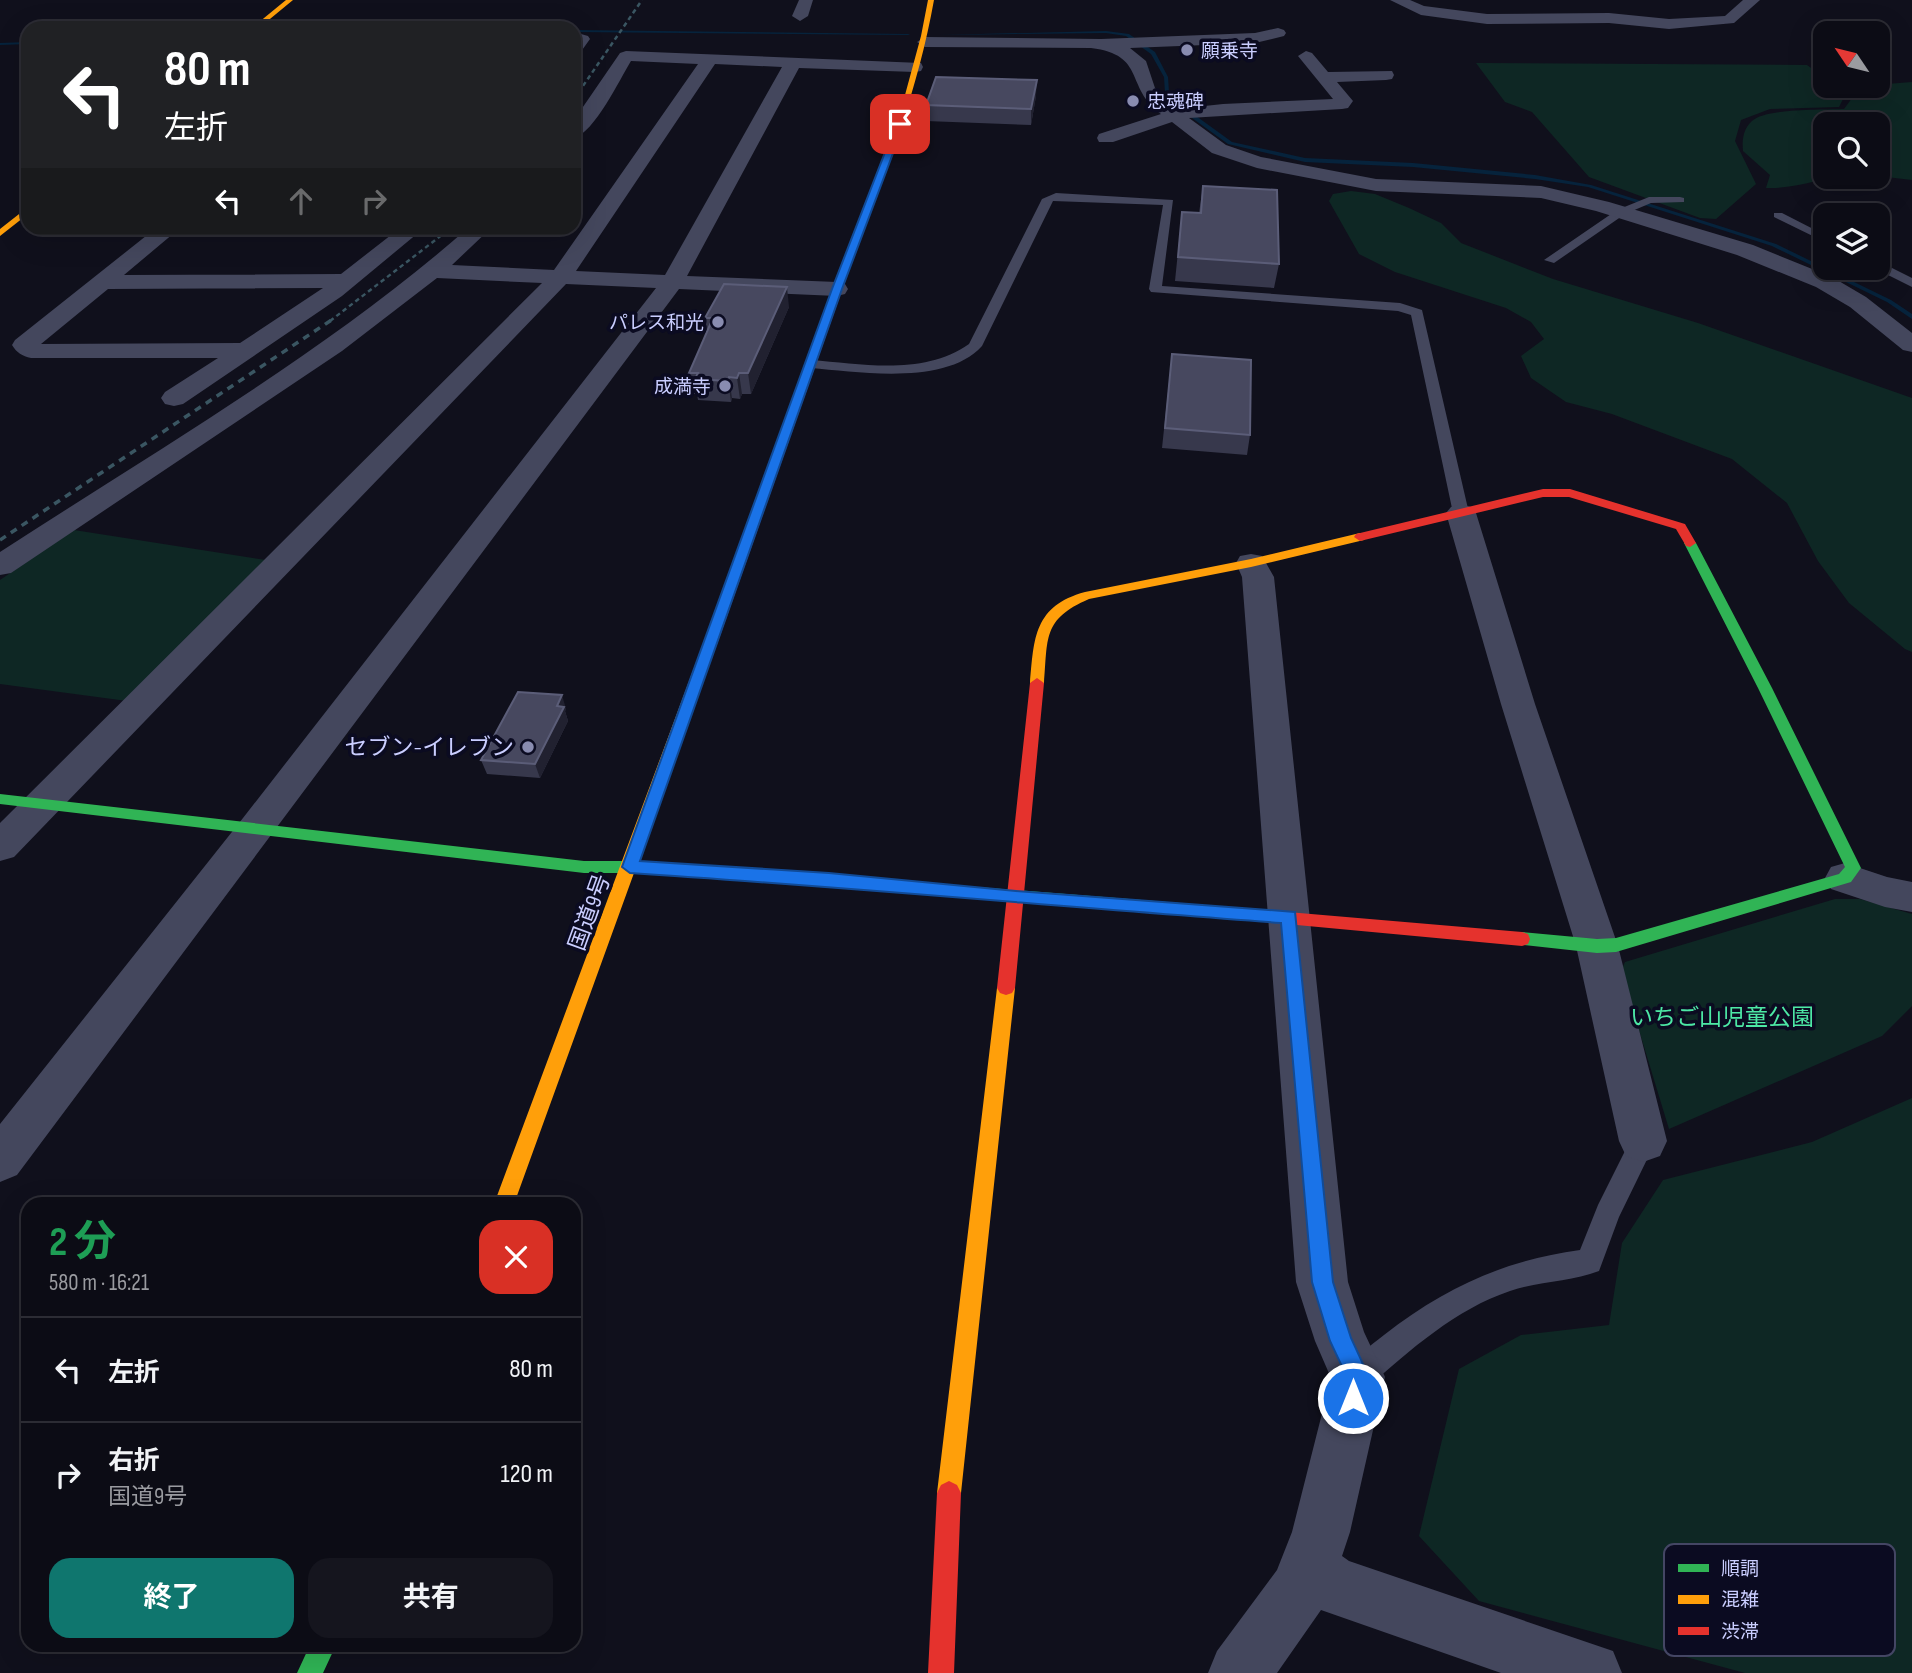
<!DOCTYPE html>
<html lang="ja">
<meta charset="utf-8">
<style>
body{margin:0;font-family:"Sofia Sans Condensed","Noto Sans JP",sans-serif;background:#15151e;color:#f1f3f6;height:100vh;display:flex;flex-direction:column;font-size:26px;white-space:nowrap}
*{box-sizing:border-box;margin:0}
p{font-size:23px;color:#9a9ba0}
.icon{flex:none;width:38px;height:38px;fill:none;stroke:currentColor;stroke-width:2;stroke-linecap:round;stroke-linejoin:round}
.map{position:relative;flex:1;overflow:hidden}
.side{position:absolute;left:21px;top:1197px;width:560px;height:455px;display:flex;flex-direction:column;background:#0c0c15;border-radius:21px;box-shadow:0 7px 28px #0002,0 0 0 2px #2c2c34}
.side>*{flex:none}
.top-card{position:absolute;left:21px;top:21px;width:560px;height:214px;border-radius:21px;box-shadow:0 7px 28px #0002,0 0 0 2px #2c2c34;background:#202124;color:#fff;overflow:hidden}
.needle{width:46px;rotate:305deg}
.controls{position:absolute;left:1813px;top:21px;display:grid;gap:14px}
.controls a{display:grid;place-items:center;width:77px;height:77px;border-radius:14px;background:#0c0c15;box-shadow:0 7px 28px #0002,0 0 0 2px #2c2c34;font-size:35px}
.pin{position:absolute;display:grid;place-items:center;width:60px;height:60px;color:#fff;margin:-30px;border-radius:14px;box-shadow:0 4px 10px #0006}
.me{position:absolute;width:77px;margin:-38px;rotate:0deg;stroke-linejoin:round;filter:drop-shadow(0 0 5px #0008)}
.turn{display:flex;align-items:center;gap:24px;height:147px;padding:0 28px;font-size:32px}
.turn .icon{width:91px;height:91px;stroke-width:2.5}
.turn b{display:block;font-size:49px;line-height:60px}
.lanes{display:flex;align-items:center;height:66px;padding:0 28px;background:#0003;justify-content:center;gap:35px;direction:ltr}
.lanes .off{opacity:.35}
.round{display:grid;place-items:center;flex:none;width:74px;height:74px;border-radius:21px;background:#15151e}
.summary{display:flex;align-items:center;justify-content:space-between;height:119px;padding:0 28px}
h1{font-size:42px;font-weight:700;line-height:52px;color:#1e9e55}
.primary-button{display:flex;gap:14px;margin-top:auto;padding:14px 28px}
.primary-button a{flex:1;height:80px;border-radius:21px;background:#0f766e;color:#fff;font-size:28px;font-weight:700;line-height:80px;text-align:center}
.primary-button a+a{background:#15151e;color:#f1f3f6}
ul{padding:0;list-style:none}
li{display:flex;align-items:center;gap:21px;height:105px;padding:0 28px;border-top:2px solid #2c2c34}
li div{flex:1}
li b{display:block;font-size:26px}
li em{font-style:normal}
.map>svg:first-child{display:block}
.green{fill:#0e2724}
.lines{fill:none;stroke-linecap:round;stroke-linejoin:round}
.stream{fill:#06233c;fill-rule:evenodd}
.lane{fill:#44475d;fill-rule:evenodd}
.street{fill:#44475d;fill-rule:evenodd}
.fast{fill:#30b455;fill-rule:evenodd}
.slow{fill:#ff9f0a;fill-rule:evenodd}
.jam{fill:#e5322d;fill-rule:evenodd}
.rail-far1{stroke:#3a5662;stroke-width:2.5;stroke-dasharray:4.5 3.5;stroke-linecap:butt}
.rail{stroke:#3a5662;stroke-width:3.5;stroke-dasharray:7 6;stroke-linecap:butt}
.wall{fill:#37384c}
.shaded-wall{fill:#212130}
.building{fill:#47485f;stroke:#5b5d78;stroke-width:2}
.route{fill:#1a73e8;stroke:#114b97;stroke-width:2}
.poi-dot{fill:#898cb0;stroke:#0b0b21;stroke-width:2.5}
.labels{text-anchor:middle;stroke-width:7;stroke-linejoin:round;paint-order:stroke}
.far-poi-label{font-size:19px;fill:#caceff;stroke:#0b0b21;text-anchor:start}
.poi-label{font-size:23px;fill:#caceff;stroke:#0b0b21;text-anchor:end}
.street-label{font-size:23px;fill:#caceff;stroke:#0b0b21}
.park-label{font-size:23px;fill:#4de8a5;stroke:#0b0b21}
.key{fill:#0b0b21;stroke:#444664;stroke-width:2}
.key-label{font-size:19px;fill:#caceff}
</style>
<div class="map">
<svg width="1912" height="1673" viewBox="0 0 1912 1673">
<rect width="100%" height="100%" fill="#10101c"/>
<path class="green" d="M 1476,63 L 1807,65 L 1825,78 L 1825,86 L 1836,86 L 1846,93 L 1839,107 L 1770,109 L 1741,120 L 1735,141 L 1756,184 L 1716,219 L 1700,218 L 1589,177 L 1532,112 L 1505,102 Z
M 1912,82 L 1912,180 L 1878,176 L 1878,124 L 1825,124 L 1825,177 L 1837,177 C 1812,181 1790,189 1766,188 L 1770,175 L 1743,151 C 1742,140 1743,129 1752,121 C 1765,108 1824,110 1844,109 L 1861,86 Z
M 1351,191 L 1375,194 L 1409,208 L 1441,223 L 1461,243 L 1553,279 L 1698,323 L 1912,398 L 1912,652 L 1905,649 L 1849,603 L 1818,561 L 1787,503 L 1732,459 L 1612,414 L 1566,402 L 1531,378 L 1521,356 L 1544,339 L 1531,322 L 1506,308 L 1395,272 L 1359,254 L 1329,201 L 1333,194 Z
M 74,530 L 266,560 L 127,701 L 0,684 L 0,580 Z
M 1835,899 L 1860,899 L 1912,914 L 1912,1006 L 1882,1036 L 1669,1129 L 1621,971 L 1625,962 Z
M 1912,1098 L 1912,1673 L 1745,1673 L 1479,1601 L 1419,1536 L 1459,1369 L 1521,1335 L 1609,1325 L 1622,1243 L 1663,1180 L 1812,1142 Z"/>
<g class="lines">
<path class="stream" d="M 574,30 L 908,34 L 910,35 L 574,32 Z
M 1106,31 L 1129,34 L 1155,52 L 1168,77 L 1169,92 L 1185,108 L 1232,142 L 1305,158 L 1413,163 L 1535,175 L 1591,185 L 1776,244 L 1891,300 L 1912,314 L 1912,319 L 1887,302 L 1772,246 L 1588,187 L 1535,179 L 1413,167 L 1305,162 L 1228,144 L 1181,110 L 1165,93 L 1164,77 L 1151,54 L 1126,36 L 1106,33 L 939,35 Z
M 28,42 L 28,44 L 0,45 L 0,43 Z"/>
<path class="lane" d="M 1056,193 L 1173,200 L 1162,286 L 1400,303 L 1422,310 L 1469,513 L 1467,516 L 1455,516 L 1453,513 L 1411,315 L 1398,311 L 1151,292 L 1149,289 L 1163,205 L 1053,201 L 982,346 C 946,386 859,372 811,368 L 804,364 L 811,360 C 863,364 924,376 969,344 L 1042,199 Z
M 1680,197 L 1684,198 L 1684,202 L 1651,203 L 1625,214 L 1554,263 L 1544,260 L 1617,210 L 1649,197 Z
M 1774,213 L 1782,213 L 1825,235 L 1825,242 L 1774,217 Z
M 1878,261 L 1912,278 L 1912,287 L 1874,268 L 1878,268 Z
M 1643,1129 L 1652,1133 L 1656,1141 L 1619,1217 L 1599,1271 C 1571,1282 1539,1281 1510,1291 C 1456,1309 1410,1350 1368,1387 L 1358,1392 L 1348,1387 L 1343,1377 C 1351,1359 1369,1347 1384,1335 C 1446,1287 1503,1261 1580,1250 L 1598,1205 L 1634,1133 Z"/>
<path class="street" d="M 799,0 L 813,0 L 808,16 L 800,21 L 792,16 Z
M 1390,0 L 1410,0 L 1424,6 L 1487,14 L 1609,13 L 1669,19 L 1725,16 L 1743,0 L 1760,0 L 1734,23 L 1669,29 L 1609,23 L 1487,24 L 1421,15 Z
M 1278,28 L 1284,30 L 1286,33 L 1284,36 L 1255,43 L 1130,48 L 1146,61 L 1155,88 L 1177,109 L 1223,104 L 1333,99 L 1298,56 L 1306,51 L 1312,53 L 1328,72 L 1392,71 L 1394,75 L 1392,79 L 1386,80 L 1337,82 L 1353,101 L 1348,108 L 1342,109 L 1189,118 L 1226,145 L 1261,157 L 1376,179 L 1541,186 L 1609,202 L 1753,245 L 1832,277 L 1866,297 L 1912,333 L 1912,352 L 1903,350 L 1850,307 L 1816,287 L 1737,255 L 1596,211 L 1541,198 L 1376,191 L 1257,168 L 1212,153 L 1172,122 L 1113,142 L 1099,142 L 1097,138 L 1099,134 L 1161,114 C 1124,87 1147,55 1091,48 L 925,47 L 917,42 L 925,37 L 1101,39 L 1255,33 Z
M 574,32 L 588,36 L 590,39 L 580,53 L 574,55 Z
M 626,51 L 921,63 L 923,67 L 921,71 L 915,72 L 799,68 L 687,276 L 837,282 L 845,284 L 848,289 L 845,294 L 837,296 L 679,289 L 17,1175 L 0,1182 L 0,1124 L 243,818 L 656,288 L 566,284 L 14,857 L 0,861 L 0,823 L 542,283 L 437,278 L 342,351 L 11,573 L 0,575 L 0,552 C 157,450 328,351 468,228 L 491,228 L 452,265 L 554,270 L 698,64 L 631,61 C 620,79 594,133 574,138 L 574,120 L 620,53 ZM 715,64 L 782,67 L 665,275 L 576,271 Z
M 156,228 L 180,228 L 124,275 L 341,274 L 400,228 L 424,228 L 342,296 L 183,404 L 174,406 L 165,404 L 161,398 L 165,392 L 218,358 L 31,358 C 22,356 17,353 12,345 L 15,340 ZM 323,288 L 240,343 L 41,344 L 108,289 Z
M 1461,504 L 1471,507 L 1476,513 L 1535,704 L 1618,946 L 1667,1141 L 1660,1156 L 1643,1162 L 1626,1156 L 1619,1141 L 1576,946 L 1501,704 L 1446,513 L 1451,507 Z
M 1251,554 L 1262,556 L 1274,577 L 1348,1282 L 1364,1332 L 1385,1377 L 1350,1532 L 1342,1556 L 1349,1561 L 1613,1651 L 1622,1673 L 1501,1673 L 1321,1610 L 1277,1673 L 1208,1673 L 1217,1651 L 1277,1570 L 1292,1532 L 1331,1378 L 1315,1341 L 1296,1282 L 1242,577 L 1236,563 L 1240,556 Z
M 1845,863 L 1887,877 L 1912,882 L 1912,912 L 1885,907 L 1831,889 L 1825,878 L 1831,867 Z"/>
<path class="fast" d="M 1690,539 L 1696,543 L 1772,688 L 1861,868 L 1851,882 L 1616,952 L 1597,953 L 1516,944 L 1514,939 L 1516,934 L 1522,932 L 1597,939 L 1616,938 L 1839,874 L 1845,867 L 1758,688 L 1684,543 Z
M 0,794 L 584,861 L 634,861 L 640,863 L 642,867 L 640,871 L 634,873 L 584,873 L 0,804 Z
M 927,883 L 1242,908 L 1248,909 L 1250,914 L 1248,919 L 1242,920 L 927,895 L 921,893 L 919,889 L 921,885 Z
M 310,1645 L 336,1645 L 323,1673 L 297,1673 Z"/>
<path class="slow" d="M 286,0 L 293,0 L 259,28 L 252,28 Z
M 928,0 L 934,0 C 917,96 881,185 847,276 L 839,278 L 902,106 L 921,36 Z
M 28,207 L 28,214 L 0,236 L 0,229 Z
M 1360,533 L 1366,537 L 1364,540 L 1251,567 L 1089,599 C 1042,619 1048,639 1044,683 L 1037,688 L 1030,683 C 1034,638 1034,606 1085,592 L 1251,559 Z
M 714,629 L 721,633 L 638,861 L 829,873 L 927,883 L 933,885 L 935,889 L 933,893 L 927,895 L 829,885 L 634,873 L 514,1204 L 494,1204 L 707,633 Z
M 1006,981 L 1012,983 L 1015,988 L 961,1493 L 957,1501 L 949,1505 L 941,1501 L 937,1493 L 997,988 L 1000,983 Z"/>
<path class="jam" d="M 842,273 L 847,276 L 721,633 L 719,636 L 709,636 L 707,633 L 837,276 Z
M 1543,489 L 1570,489 L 1685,524 L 1696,543 L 1690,547 L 1686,546 L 1676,529 L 1569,497 L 1543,497 L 1360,541 L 1354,537 L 1356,534 Z
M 1037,678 L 1044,683 L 1015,988 L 1012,993 L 1006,995 L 1000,993 L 997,988 L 1030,683 Z
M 1242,908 L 1522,932 L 1528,934 L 1530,939 L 1528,944 L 1522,946 L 1242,920 L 1236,919 L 1234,914 L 1236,909 Z
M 949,1481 L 957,1485 L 961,1493 L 954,1673 L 928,1673 L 937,1493 L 941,1485 Z"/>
<path class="rail-far1" d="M 574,99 L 642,0
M 330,321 L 451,228"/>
<path class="rail" d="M 0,540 L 333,319"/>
</g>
<path class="wall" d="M 1036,96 L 1031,125 L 926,121 L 926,105 Z
M 1203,186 L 1279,264 L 1274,288 L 1175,281 L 1182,212 L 1199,213 Z
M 789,307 L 751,394 L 742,394 L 740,399 L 732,398 L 731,402 L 698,400 L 697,394 L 692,394 L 689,373 L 707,332 L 705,318 Z
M 1172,354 L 1250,435 L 1247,455 L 1162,448 Z
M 566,709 L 565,711 L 568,721 L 540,778 L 487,774 L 481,760 Z"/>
<path class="shaded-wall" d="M 1037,80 L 1036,96 L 1031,125 L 1031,109 Z
M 787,287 L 789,307 L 751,394 L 748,373 Z
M 739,373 L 742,394 L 740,399 L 737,378 Z
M 729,377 L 732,398 L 731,402 L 728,381 Z
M 562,695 L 566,709 L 565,711 L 568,721 L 540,778 L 535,764 L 557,706 Z"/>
<path class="building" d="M 936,77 L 1037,80 L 1031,109 L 926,105 Z
M 1203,186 L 1277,190 L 1279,264 L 1178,257 L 1182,212 L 1201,213 Z
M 724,284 L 787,287 L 748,373 L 739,373 L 737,378 L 729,377 L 728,381 L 695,379 L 698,373 L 689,373 L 713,318 L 705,318 Z
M 1172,354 L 1251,360 L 1250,435 L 1165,428 Z
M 518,692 L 562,695 L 557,706 L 564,707 L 535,764 L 481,760 Z"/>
<path class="route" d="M 900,122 L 904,124 L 842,289 L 640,861 L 829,873 L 1016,891 L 1295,912 L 1333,1282 L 1351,1338 L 1369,1377 L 1361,1406 L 1353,1409 L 1345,1406 L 1341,1398 L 1347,1377 L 1330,1341 L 1312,1282 L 1281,923 C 1064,907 847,887 630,873 L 622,867 L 832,289 L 896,124 Z"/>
<g class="poi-dot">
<circle cx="1187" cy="50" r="7"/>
<circle cx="1133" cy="101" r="7"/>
<circle cx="718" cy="322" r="7"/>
<circle cx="725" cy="386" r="7"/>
<circle cx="528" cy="747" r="7"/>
</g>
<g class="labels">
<g class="far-poi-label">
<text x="1201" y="57">願乗寺</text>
<text x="1147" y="108">忠魂碑</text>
<text x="704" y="329" text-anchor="end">パレス和光</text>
<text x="711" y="393" text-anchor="end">成満寺</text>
</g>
<g class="poi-label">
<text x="514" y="755">セブン-イレブン</text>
</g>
<g class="street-label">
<text transform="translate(589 912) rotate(-70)" y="8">国道9号</text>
</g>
<g class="park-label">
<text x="1722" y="1025">いちご山児童公園</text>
</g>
</g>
<rect x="1664" y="1544" width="231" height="112" rx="10" class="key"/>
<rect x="1678" y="1564" width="31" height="8" fill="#30b455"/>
<rect x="1678" y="1595" width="31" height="9" fill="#ff9f0a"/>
<rect x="1678" y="1627" width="31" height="8" fill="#e5322d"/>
<g class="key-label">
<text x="1721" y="1575">順調</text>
<text x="1721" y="1606">混雑</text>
<text x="1721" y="1638">渋滞</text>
</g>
</svg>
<div class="controls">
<a><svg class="needle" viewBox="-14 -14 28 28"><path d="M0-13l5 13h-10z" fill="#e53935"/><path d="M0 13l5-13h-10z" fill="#9a9ba0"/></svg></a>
<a><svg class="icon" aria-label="search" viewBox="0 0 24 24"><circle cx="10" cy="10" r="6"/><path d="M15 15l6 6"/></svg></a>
<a><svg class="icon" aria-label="layers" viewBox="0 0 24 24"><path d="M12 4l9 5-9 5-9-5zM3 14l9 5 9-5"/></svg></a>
</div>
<div class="pin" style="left:900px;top:124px;background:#d93025"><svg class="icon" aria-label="arrive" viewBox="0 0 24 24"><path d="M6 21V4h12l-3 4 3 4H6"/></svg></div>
<svg class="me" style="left:1353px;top:1398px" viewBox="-20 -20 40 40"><circle r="17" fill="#1a73e8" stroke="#fff" stroke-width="3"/><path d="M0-11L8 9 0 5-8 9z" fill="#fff"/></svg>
<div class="top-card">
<div class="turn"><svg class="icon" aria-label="left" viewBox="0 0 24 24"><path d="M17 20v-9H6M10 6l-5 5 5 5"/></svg><div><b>80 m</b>左折</div></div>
<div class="lanes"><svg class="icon" aria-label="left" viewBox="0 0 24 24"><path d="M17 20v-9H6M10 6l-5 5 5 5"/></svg><svg class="icon off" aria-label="ahead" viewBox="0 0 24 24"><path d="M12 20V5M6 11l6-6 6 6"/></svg><svg class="icon off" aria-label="right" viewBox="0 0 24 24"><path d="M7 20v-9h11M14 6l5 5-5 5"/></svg></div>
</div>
<section class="side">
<div class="summary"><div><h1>2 分</h1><p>580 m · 16:21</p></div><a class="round" style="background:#d93025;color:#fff"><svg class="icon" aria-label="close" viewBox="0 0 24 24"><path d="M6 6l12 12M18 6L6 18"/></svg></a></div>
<ul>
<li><svg class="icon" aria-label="left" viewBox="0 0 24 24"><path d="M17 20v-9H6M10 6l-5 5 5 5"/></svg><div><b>左折</b></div><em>80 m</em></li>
<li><svg class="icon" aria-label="right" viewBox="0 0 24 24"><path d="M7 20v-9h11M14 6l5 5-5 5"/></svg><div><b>右折</b><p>国道9号</p></div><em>120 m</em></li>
</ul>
<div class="primary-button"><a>終了</a><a>共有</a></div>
</section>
</div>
